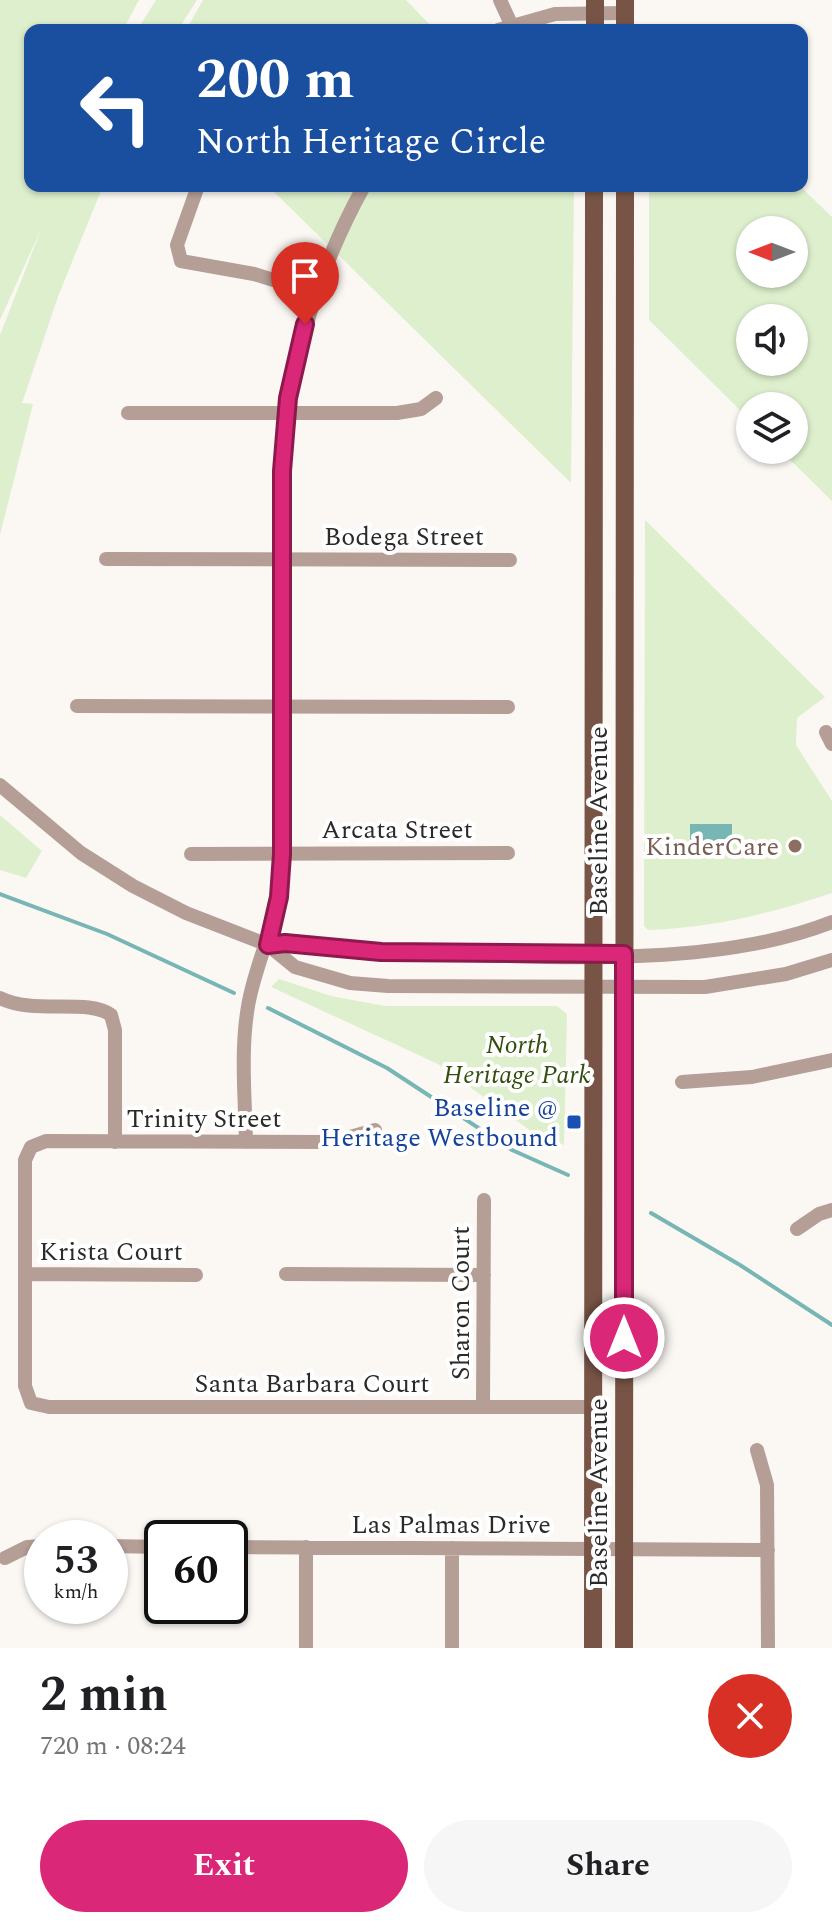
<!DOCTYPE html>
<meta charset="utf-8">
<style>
body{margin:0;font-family:Spectral,serif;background:#f6f6f6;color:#202124;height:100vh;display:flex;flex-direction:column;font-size:30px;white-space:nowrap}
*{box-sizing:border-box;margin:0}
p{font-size:26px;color:#757577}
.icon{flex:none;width:44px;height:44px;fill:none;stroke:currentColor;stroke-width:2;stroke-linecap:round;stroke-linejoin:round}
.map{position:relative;height:1648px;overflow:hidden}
.panel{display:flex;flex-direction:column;background:#fff;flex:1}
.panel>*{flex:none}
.top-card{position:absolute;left:24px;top:24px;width:784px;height:168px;border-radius:16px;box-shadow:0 2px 6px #0004;background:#1a4fa0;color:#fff;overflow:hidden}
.needle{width:52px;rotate:270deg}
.buttons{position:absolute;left:736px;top:216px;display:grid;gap:16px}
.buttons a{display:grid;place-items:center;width:72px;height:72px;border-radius:50%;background:#fff;box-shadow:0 2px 6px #0004;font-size:40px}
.speed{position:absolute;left:24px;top:1520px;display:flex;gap:16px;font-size:40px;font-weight:700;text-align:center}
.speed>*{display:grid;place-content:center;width:104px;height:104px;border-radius:50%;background:#fff;box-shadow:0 2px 6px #0004;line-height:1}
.speed small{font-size:20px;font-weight:400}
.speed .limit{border:4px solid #111;border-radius:12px;background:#fff;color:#111}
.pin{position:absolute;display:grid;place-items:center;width:68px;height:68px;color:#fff;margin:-82px -34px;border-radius:50% 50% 50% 0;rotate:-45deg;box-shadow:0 0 8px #0007}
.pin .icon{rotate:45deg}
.me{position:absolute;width:88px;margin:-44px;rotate:0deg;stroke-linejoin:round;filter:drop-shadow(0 0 6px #0008)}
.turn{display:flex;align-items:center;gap:28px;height:168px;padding:0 40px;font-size:36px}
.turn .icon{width:104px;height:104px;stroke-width:2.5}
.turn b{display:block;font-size:56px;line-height:68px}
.round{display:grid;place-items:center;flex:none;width:84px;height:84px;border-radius:42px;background:#f6f6f6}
.head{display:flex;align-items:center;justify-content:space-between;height:136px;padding:0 40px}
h1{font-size:48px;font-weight:700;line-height:60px}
.primary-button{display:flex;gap:16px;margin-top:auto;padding:16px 40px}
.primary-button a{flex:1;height:92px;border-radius:48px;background:#db2777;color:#fff;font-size:32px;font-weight:700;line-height:92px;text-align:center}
.primary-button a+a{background:#f6f6f6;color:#202124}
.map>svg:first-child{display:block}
.green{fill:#ddefcd;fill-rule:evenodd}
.water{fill:#78b5b5}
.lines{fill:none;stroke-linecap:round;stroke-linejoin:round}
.stream{stroke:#78b5b5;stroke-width:4}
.minor{stroke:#b49e96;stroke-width:14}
.major{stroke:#785446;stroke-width:18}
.route-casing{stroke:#8e194d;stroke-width:20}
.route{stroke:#db2777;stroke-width:14}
.education-dot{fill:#8d6e63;stroke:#fff;stroke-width:3}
.transit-dot{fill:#1a4fb4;stroke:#fff;stroke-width:3}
.labels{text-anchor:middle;stroke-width:8;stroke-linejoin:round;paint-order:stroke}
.street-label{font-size:26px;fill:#2b2a29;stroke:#fff}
.education-label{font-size:26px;fill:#785e54;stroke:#fff;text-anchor:end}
.park-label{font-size:26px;font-style:italic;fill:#344e0f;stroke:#fff}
.transit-label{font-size:26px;fill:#164399;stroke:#fff;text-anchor:end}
</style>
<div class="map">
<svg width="832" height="1648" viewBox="0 0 832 1648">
<rect width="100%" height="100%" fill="#fbf8f4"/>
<path class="green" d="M 0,0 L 139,0 L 123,30 L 30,30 L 30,186 L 103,186 L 59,294 L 22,403 L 33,404 L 0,535 L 0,335 L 42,227 L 0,320 Z
M 156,0 L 197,0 L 178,30 L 137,30 Z
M 203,0 L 406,0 L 435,30 L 186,30 Z
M 268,186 L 574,186 L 571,483 Z
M 649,186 L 800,186 L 832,217 L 832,501 L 780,450 L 794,450 L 794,406 L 750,406 L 750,420 L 649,320 ZM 750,230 L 794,230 L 794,274 L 750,274 ZM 750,318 L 794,318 L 794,362 L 750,362 Z
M 645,520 L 825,697 L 797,718 L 796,745 L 832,801 L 832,893 C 770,914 714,927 648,930 L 644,926 Z
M 0,815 L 42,851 L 26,878 L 0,870 Z
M 279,979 L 331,996 L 385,1006 L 557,1006 L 567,1014 L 564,1145 L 535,1134 L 438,1064 L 271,987 Z"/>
<path class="water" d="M 690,824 L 732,824 L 732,850 L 690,850 Z"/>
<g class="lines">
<path class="stream" d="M 0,894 L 107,934 L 234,993
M 268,1008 L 387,1068 L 512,1150 L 568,1175
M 651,1213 L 740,1265 L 832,1325"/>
<path class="minor" d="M 500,0 L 511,24
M 498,30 L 555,14 L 625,13
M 198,186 L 177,245 L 181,261 L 254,274 L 315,293
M 128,413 L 397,413 L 421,409 L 436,398
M 106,559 L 510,560
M 77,706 L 508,707
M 826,732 L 832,744
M 0,785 L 81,853 L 133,886 L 186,913 L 268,945 L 295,967 L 350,983 L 388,986 L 705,987 L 786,974 L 832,960
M 191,854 L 508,853
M 268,945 C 295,939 351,952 383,952 C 518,955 707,972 832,922
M 0,998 C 34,1015 88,998 111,1015 L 115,1030 L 115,1142
M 682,1082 L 752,1077 L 832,1060
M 375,1130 L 332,1142 L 46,1141 L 31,1147 L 25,1160 L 25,1386 L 31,1403 L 49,1407 L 593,1407
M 246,1142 C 245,1096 240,1046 249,1001 C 257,960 276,925 280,883 L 282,471 C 288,369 314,276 364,186
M 797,1229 L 819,1214 L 832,1210
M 25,1274 L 196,1275
M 286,1274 L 484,1275
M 483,1407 L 484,1200
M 757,1450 L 767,1485 L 768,1648
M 110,1546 L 162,1547
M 230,1547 L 768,1550
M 5,1558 L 27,1547 L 42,1546
M 306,1648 L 306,1547
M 452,1648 L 452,1548"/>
<path class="major" d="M 595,30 L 595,0
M 625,30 L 625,0
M 593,1648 L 594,186
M 624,1648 L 625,186"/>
</g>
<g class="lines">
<defs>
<path id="route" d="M 305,324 L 288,398 L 282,471 L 282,854 L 279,897 L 268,945 L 285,943 L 381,952 L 624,954 L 624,1338"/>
</defs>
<use href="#route" class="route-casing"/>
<use href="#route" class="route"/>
</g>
<circle class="education-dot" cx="795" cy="846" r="8"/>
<rect class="transit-dot" x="566" y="1114" width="16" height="16" rx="4"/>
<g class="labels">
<g class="street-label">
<text x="404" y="545">Bodega Street</text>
<text transform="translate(598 821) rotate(-90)" y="9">Baseline Avenue</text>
<text x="397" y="838">Arcata Street</text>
<text x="204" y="1127">Trinity Street</text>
<text x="111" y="1260">Krista Court</text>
<text transform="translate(460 1303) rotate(-90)" y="9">Sharon Court</text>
<text x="312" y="1392">Santa Barbara Court</text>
<text transform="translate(598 1493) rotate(-90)" y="9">Baseline Avenue</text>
<text x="451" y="1533">Las Palmas Drive</text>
</g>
<g class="education-label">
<text x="779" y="855">KinderCare</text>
</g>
<g class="park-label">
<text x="517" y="1053">North<tspan x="517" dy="30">Heritage Park</tspan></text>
</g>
<g class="transit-label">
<text x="558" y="1116">Baseline @<tspan x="558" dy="30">Heritage Westbound</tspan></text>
</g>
</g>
</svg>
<div class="buttons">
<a><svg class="needle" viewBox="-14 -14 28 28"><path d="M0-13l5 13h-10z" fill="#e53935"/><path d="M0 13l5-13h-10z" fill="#757577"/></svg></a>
<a><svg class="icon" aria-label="sound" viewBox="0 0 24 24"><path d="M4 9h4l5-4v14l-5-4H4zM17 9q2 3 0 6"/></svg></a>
<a><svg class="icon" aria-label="layers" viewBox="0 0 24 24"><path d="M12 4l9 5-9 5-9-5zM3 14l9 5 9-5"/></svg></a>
</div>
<div class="speed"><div>53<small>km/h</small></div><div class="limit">60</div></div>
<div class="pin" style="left:305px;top:324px;background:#d93025"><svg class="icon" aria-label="arrive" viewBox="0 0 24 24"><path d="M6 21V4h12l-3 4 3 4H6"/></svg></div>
<svg class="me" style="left:624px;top:1338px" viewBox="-20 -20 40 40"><circle r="17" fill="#db2777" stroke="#fff" stroke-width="3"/><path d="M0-11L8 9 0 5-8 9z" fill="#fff"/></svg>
<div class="top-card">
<div class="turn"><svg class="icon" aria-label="left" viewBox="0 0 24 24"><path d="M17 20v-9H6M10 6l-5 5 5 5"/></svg><div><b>200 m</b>North Heritage Circle</div></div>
</div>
</div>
<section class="panel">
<div class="head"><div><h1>2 min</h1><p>720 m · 08:24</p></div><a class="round" style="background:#d93025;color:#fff"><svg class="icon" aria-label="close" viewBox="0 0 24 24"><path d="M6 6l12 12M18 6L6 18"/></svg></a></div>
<div class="primary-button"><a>Exit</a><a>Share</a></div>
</section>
